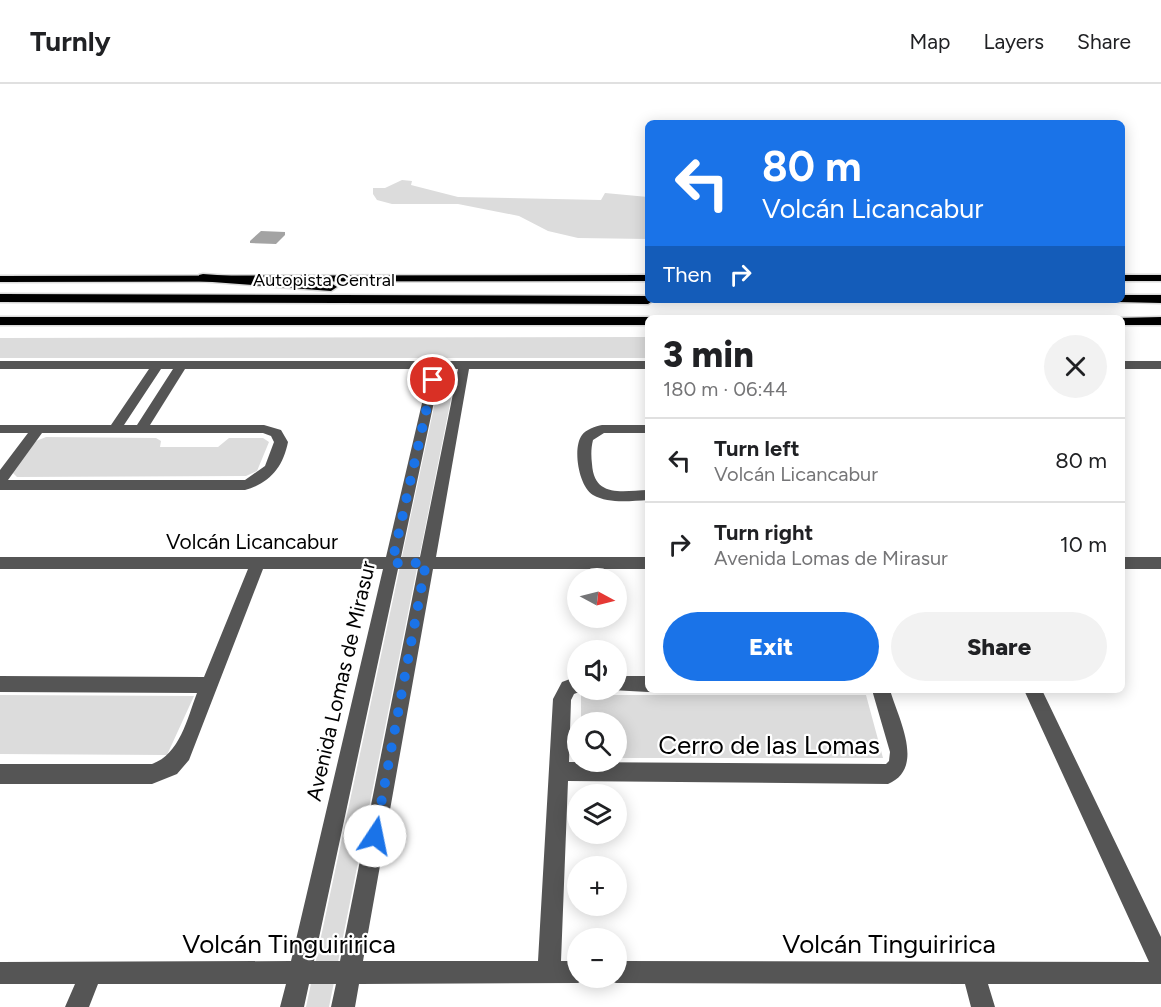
<!DOCTYPE html>
<meta charset="utf-8">
<style>
body{margin:0;font-family:Figtree,sans-serif;background:#f2f2f2;color:#202124;height:100vh;display:flex;flex-direction:column;font-size:22px;white-space:nowrap}
*{box-sizing:border-box;margin:0}
p{font-size:20px;color:#757577}
.icon{flex:none;width:33px;height:33px;fill:none;stroke:currentColor;stroke-width:2;stroke-linecap:round;stroke-linejoin:round}
.map{position:relative;flex:1;overflow:hidden}
.side{position:absolute;left:645px;top:231px;width:480px;height:378px;display:flex;flex-direction:column;background:#fff;border-radius:9px;box-shadow:0 3px 15px #0003}
.side>*{flex:none}
.top-card{position:absolute;left:645px;top:36px;width:480px;height:183px;border-radius:9px;box-shadow:0 3px 15px #0003;background:#1a73e8;color:#fff;overflow:hidden}
.needle{width:39px;rotate:97deg}
.fabs{position:absolute;left:567px;top:484px;display:grid;gap:12px}
.fabs a{display:grid;place-items:center;width:60px;height:60px;border-radius:50%;background:#fff;box-shadow:0 3px 15px #0003;font-size:30px}
.pin{position:absolute;display:grid;place-items:center;width:51px;height:51px;color:#fff;margin:-26px;border:3px solid #fff;border-radius:50%;box-shadow:0 2px 6px #0007}
.me{position:absolute;width:66px;margin:-33px;rotate:11deg;stroke-linejoin:round;filter:drop-shadow(0 0 4px #0008)}
.turn{display:flex;align-items:center;gap:21px;height:126px;padding:0 18px;font-size:27px}
.turn .icon{width:78px;height:78px;stroke-width:2.5}
.turn b{display:block;font-size:42px;line-height:51px}
.then{display:flex;align-items:center;height:57px;padding:0 18px;background:#0003;gap:12px;font-size:22px}
.round{display:grid;place-items:center;flex:none;width:63px;height:63px;border-radius:32px;background:#f2f2f2}
.headline{display:flex;align-items:center;justify-content:space-between;height:102px;padding:0 18px}
h1{font-size:36px;font-weight:800;line-height:45px}
.primary-button{display:flex;gap:12px;margin-top:auto;padding:12px 18px}
.primary-button a{flex:1;height:69px;border-radius:36px;background:#1a73e8;color:#fff;font-size:24px;font-weight:800;line-height:69px;text-align:center}
.primary-button a+a{background:#f2f2f2;color:#202124}
ul{padding:0;list-style:none}
li{display:flex;align-items:center;gap:18px;height:84px;padding:0 18px;border-top:2px solid #e0e0e0}
li div{flex:1}
li b{display:block;font-size:22px}
li em{font-style:normal}
header{display:flex;align-items:center;gap:36px;box-sizing:border-box;height:84px;padding:0 30px;background:#fff;border-bottom:2px solid #e0e0e0}
header strong{font-size:28px}
nav{display:flex;gap:33px;margin-inline-start:auto;font-size:21px}
.map>svg:first-child{display:block}
.green{fill:#dcdcdc}
.water{fill:#a3a3a3}
.lines{fill:none;stroke-linecap:round;stroke-linejoin:round}
.major-casing{stroke:#dbdbdb;stroke-width:3}
.highway-casing{stroke:#dbdbdb;stroke-width:3}
.minor{fill:#555;fill-rule:evenodd}
.major{fill:#000;fill-rule:evenodd}
.highway{fill:#000;fill-rule:evenodd}
.route{stroke:#1a73e8;stroke-width:10;stroke-dasharray:0 18}
.labels{text-anchor:middle;stroke-width:4.5;stroke-linejoin:round;paint-order:stroke}
.far-street-label{font-size:18px;fill:#000;stroke:#fff}
.street-label{font-size:21px;fill:#000;stroke:#fff}
.near-street-label{font-size:26px;fill:#000;stroke:#fff}
</style>
<header>
<strong>Turnly</strong>
<nav><a>Map</a><a>Layers</a><a>Share</a></nav>
</header>
<div class="map">
<svg width="1161" height="923" viewBox="0 0 1161 923">
<rect width="100%" height="100%" fill="#fff"/>
<path class="green" d="M 402,96 L 412,97 L 411,101 L 458,113 L 601,116 L 605,109 L 648,113 L 648,155 L 578,154 L 548,147 L 519,132 L 458,120 L 392,120 L 377,116 L 373,110 L 373,104 L 385,104 Z
M 648,253 L 648,274 L 0,274 L 0,254 Z
M 441,290 L 456,290 L 329,923 L 306,923 Z
M 46,353 L 156,354 L 161,357 L 160,363 L 218,363 L 229,354 L 263,354 L 269,358 L 257,387 L 246,392 L 17,393 L 12,388 L 36,357 Z
M 0,611 L 194,612 L 167,671 L 0,670 Z
M 581,611 L 866,611 L 883,674 L 617,674 L 616,639 L 581,639 Z"/>
<path class="water" d="M 261,147 L 285,148 L 285,151 L 276,160 L 250,159 L 250,157 Z"/>
<g class="lines">
<defs>
<path id="major" d="M 648,191 L 648,197 L 0,198 L 0,192 Z
M 1122,191 L 1161,191 L 1161,197 L 1122,197 Z"/>
<path id="highway" d="M 203,190 L 331,199 L 337,203 L 331,207 L 199,197 L 199,191 Z
M 0,210 L 648,212 L 648,216 L 654,216 L 648,220 L 0,218 Z
M 1122,211 L 1161,211 L 1161,219 L 1118,218 L 1116,216 L 1122,216 Z
M 0,233 L 648,233 L 652,234 L 648,234 L 648,241 L 0,241 Z
M 1161,233 L 1161,241 L 1122,241 L 1122,234 L 1118,234 Z"/>
</defs>
<use href="#major" class="major-casing"/>
<use href="#highway" class="highway-casing"/>
<path class="minor" d="M 0,277 L 648,277 L 648,285 L 469,285 L 436,473 L 648,473 L 648,485 L 433,485 L 363,877 L 538,877 L 553,615 L 562,598 L 578,592 L 578,606 L 584,606 L 574,610 L 571,616 L 569,678 L 886,680 L 889,677 L 890,668 L 872,606 L 890,606 C 898,634 926,684 888,700 L 568,697 L 561,877 L 578,877 L 578,894 L 587,894 L 578,899 L 359,900 L 355,923 L 331,923 L 336,900 L 309,900 L 304,923 L 280,923 L 286,900 L 98,900 L 89,923 L 65,923 L 75,900 L 0,900 L 0,878 L 291,877 L 383,485 L 263,485 L 189,676 L 177,690 L 152,700 L 0,700 L 0,680 L 152,680 C 180,670 187,635 197,609 L 0,608 L 0,592 L 204,593 L 248,485 L 0,485 L 0,473 L 386,473 L 430,285 L 185,285 L 150,341 L 264,341 L 281,346 L 288,358 C 283,383 270,399 245,406 L 0,406 L 0,386 L 28,349 L 0,349 L 0,341 L 111,341 L 149,285 L 0,285 ZM 161,285 L 173,285 L 137,341 L 124,341 ZM 441,285 L 458,285 L 420,473 L 401,473 ZM 42,349 L 263,349 L 271,352 L 274,358 L 265,382 L 245,396 L 8,396 ZM 398,485 L 418,485 L 340,877 L 314,877 Z
M 1122,277 L 1161,277 L 1161,285 L 1122,285 Z
M 602,341 L 648,341 L 648,349 L 604,349 L 593,356 C 591,364 591,372 592,380 C 594,414 622,407 648,406 L 648,416 C 630,417 609,420 593,411 C 579,403 572,364 582,351 C 585,346 596,342 602,341 Z
M 1122,473 L 1161,473 L 1161,485 L 1122,485 Z
M 616,592 L 648,592 L 648,606 L 653,606 L 648,608 L 611,606 L 616,606 Z
M 1024,606 L 1042,606 L 1161,853 L 1161,900 L 988,900 L 995,923 L 971,923 L 965,900 L 616,899 L 608,896 L 607,894 L 616,894 L 616,877 L 1149,878 Z"/>
<use href="#major" class="major"/>
<use href="#highway" class="highway"/>
</g>
<g class="lines">
<path class="route" d="M 375,752 L 426,479 L 392,479 L 433,296"/>
</g>
<g class="labels">
<g class="far-street-label">
<text x="324" y="202">Autopista Central</text>
</g>
<g class="street-label">
<text x="252" y="465">Volcán Licancabur</text>
<text transform="translate(341 597) rotate(-77)" y="7">Avenida Lomas de Mirasur</text>
</g>
<g class="near-street-label">
<text x="769" y="670">Cerro de las Lomas</text>
<text x="289" y="869">Volcán Tinguiririca</text>
<text x="889" y="869">Volcán Tinguiririca</text>
</g>
</g>
</svg>
<div class="fabs">
<a><svg class="needle" viewBox="-14 -14 28 28"><path d="M0-13l5 13h-10z" fill="#e53935"/><path d="M0 13l5-13h-10z" fill="#757577"/></svg></a>
<a><svg class="icon" aria-label="sound" viewBox="0 0 24 24"><path d="M4 9h4l5-4v14l-5-4H4zM17 9q2 3 0 6"/></svg></a>
<a><svg class="icon" aria-label="search" viewBox="0 0 24 24"><circle cx="10" cy="10" r="6"/><path d="M15 15l6 6"/></svg></a>
<a><svg class="icon" aria-label="layers" viewBox="0 0 24 24"><path d="M12 4l9 5-9 5-9-5zM3 14l9 5 9-5"/></svg></a>
<a>+</a>
<a>−</a>
</div>
<div class="pin" style="left:433px;top:296px;background:#d93025"><svg class="icon" aria-label="arrive" viewBox="0 0 24 24"><path d="M6 21V4h12l-3 4 3 4H6"/></svg></div>
<svg class="me" style="left:375px;top:752px" viewBox="-20 -20 40 40"><circle r="19" fill="#fff"/><path d="M0-13L10 11 0 6-10 11z" fill="#1a73e8"/></svg>
<div class="top-card">
<div class="turn"><svg class="icon" aria-label="left" viewBox="0 0 24 24"><path d="M17 20v-9H6M10 6l-5 5 5 5"/></svg><div><b>80 m</b>Volcán Licancabur</div></div>
<div class="then">Then<svg class="icon" aria-label="right" viewBox="0 0 24 24"><path d="M7 20v-9h11M14 6l5 5-5 5"/></svg></div>
</div>
<section class="side">
<div class="headline"><div><h1>3 min</h1><p>180 m · 06:44</p></div><a class="round"><svg class="icon" aria-label="close" viewBox="0 0 24 24"><path d="M6 6l12 12M18 6L6 18"/></svg></a></div>
<ul>
<li><svg class="icon" aria-label="left" viewBox="0 0 24 24"><path d="M17 20v-9H6M10 6l-5 5 5 5"/></svg><div><b>Turn left</b><p>Volcán Licancabur</p></div><em>80 m</em></li>
<li><svg class="icon" aria-label="right" viewBox="0 0 24 24"><path d="M7 20v-9h11M14 6l5 5-5 5"/></svg><div><b>Turn right</b><p>Avenida Lomas de Mirasur</p></div><em>10 m</em></li>
</ul>
<div class="primary-button"><a>Exit</a><a>Share</a></div>
</section>
</div>
